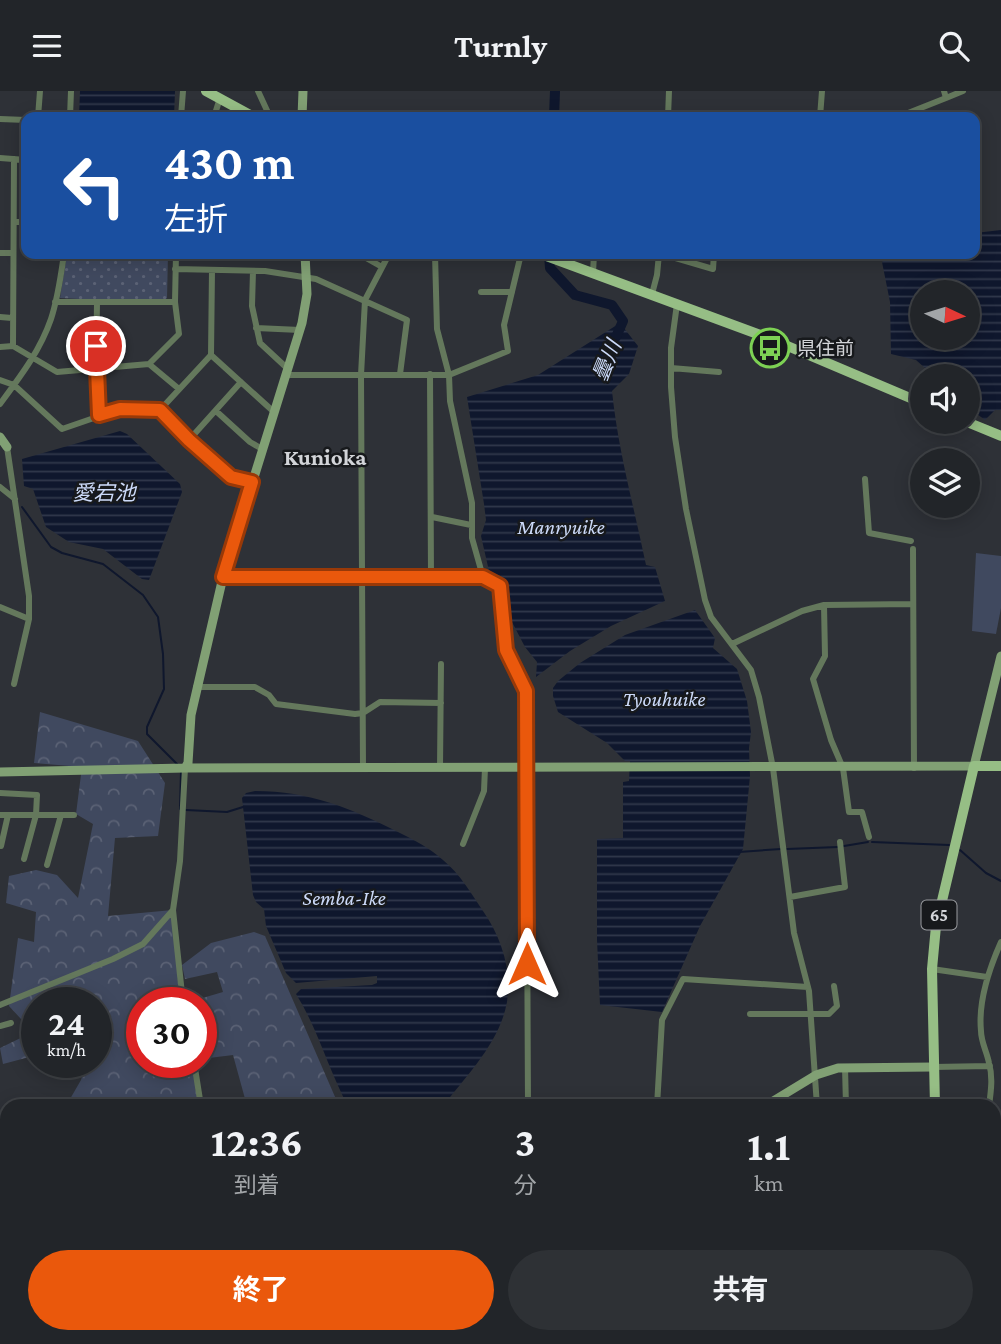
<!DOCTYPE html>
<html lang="ja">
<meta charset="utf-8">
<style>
body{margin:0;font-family:"Crimson Pro","Noto Sans JP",serif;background:#2e3135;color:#f1f3f6;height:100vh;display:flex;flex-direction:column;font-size:26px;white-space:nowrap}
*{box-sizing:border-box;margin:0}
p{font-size:23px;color:#a2a5a8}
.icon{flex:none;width:38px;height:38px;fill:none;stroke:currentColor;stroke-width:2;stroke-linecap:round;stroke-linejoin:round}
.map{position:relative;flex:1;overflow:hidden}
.drawer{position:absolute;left:0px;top:1008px;width:1001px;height:245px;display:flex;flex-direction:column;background:#222529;border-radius:21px 21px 0 0;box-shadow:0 4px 18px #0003,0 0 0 2px #3f4246}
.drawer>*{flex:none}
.hud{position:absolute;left:21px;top:21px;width:959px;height:147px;border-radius:14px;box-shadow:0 4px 18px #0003,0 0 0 2px #3f4246;background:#1a4fa0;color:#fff;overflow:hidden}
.needle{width:46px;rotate:94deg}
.fabs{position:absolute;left:910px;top:189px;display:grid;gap:14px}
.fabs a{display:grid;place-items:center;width:70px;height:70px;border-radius:50%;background:#222529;box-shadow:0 4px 18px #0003,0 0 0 2px #3f4246;font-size:35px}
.speed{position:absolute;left:21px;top:896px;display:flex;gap:14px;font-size:35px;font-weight:700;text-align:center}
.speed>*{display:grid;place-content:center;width:91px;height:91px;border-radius:50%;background:#222529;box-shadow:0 4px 18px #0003,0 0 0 2px #3f4246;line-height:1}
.speed small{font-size:18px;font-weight:400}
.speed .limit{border:10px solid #d22;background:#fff;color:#111}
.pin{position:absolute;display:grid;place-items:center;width:60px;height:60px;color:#fff;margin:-30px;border:4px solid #fff;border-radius:50%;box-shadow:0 2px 7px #0007}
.me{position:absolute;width:77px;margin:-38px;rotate:0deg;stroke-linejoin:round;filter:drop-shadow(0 0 5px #0008)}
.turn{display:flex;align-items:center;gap:24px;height:147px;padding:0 28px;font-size:32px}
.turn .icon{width:91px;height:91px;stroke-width:2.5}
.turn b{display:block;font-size:49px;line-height:60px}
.eta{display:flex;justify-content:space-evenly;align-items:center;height:119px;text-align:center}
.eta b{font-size:42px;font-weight:700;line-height:49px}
.button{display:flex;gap:14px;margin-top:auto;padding:14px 28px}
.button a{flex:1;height:80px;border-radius:42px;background:#ea580c;color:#fff;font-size:28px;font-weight:700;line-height:80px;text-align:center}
.button a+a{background:#2e3135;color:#f1f3f6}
header{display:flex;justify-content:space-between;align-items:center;height:91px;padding:0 28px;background:#222529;font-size:32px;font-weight:700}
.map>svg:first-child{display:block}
.grass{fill:#40495f}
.forest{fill:url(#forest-crowns)}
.park{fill:url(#park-dots)}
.water{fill:url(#water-rules);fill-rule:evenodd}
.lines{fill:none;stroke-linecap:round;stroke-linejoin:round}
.stream{stroke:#0f172d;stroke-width:2}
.river{stroke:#0f172d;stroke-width:10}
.street{stroke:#64785c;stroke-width:6}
.secondary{stroke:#81a074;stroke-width:9}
.primary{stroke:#96be85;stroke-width:10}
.route-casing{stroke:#983908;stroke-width:18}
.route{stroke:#ea580c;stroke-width:12}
.labels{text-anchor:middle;stroke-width:5;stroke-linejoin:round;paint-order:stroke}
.shield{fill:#17191c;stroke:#9a9ca0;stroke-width:2}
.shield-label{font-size:18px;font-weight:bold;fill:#d2d4d8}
.poi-label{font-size:19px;fill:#d2d4d8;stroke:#17191c;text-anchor:start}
.water-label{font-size:21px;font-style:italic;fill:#ccdaf9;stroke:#17191c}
.quarter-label{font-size:23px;font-weight:bold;fill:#d2d4d8;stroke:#17191c}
</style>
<header><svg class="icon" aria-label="menu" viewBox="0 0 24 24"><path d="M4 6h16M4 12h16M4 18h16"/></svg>Turnly<svg class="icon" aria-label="search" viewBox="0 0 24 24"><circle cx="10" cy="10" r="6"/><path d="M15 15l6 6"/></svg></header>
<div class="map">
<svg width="1001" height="1253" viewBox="0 0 1001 1253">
<defs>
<pattern id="forest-crowns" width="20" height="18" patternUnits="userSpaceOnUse" patternTransform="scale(1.75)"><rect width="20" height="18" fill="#40495f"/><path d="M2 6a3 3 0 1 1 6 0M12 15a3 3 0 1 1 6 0" fill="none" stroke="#5b6275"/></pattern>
<pattern id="park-dots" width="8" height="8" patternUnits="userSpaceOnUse" patternTransform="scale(1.75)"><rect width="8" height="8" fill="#40495f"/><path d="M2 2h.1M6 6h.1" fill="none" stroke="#5b6275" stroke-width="1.8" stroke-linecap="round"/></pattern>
<pattern id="water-rules" width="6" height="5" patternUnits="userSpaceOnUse" patternTransform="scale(1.75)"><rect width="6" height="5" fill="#0f172d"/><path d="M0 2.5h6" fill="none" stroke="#31384b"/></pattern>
</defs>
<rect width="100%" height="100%" fill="#2e3137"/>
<path class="grass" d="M 976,462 L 1001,465 L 1001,517 L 996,543 L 972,540 Z"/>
<path class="forest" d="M 40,621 L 138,650 L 165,692 L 158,745 L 115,747 L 108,825 L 173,819 L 184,912 L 142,912 L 142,971 L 194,971 L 202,1015 L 66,1015 L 81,989 L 87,971 L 96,971 L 96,912 L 37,912 L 37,964 L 3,973 L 0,957 L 33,941 L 9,915 L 18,847 L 34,851 L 36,821 L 6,812 L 9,785 L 36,779 L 57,784 L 78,807 L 93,733 L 76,723 L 82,676 L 34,672 Z
M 254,841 L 265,845 L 339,1015 L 247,1015 L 233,964 L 201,968 L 201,912 L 189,911 L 223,901 L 217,881 L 185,888 L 182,874 L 211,852 Z"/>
<path class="park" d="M 67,163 L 168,163 L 167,207 L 161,212 L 60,207 Z"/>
<path class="water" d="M 80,0 L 175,0 L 174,26 L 79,26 Z
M 1001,139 L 1001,319 L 995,319 L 985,329 L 977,323 L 982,311 L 968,306 L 968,285 L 934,285 L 916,269 L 891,263 L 890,211 L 882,171 L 892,163 L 975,163 L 975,142 ZM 968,201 L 968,247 L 922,247 L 922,201 Z
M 620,232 L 638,255 L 629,283 L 612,300 C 618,359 634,416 646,474 L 655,476 L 665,510 L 611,535 L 570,560 L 536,586 L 537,571 L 525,556 L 512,531 L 507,491 L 489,480 L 481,445 L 486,429 L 484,413 L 467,306 L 538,284 Z
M 120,340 L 127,343 L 180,393 L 182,401 L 149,489 L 142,488 L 103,458 L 69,451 L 46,436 L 33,398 L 24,395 L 22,368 Z
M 695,519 L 715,547 L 713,557 L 737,578 L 747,610 L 751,641 L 749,657 L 750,685 L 743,758 L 700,835 L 662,921 L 600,914 L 597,849 L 597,748 L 623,747 L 623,691 L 629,690 L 630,670 L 625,670 L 607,652 L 558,621 L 553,605 L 553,597 L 558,590 L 580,572 L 625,544 Z
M 255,700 C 310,700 350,717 398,741 C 414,749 430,757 443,769 C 460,783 471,802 483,820 C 501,846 512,878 507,911 C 500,951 467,984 443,1015 L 348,1015 C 328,978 318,938 296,903 L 301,898 L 372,894 L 377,892 L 377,885 L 296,892 L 286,882 L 266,835 L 264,818 L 256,811 L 253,804 L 242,707 L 246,702 Z
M 7,1117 L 7,1246 L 92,1246 L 96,1253 L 0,1253 L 0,1118 Z
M 299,1246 L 425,1246 L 434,1253 L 300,1253 Z"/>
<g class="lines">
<path class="stream" d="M 22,416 L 51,456 L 62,462 L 103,473 L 143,504 L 158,526 L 163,563 L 164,598 L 147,636 L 147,643 L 177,673
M 180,718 L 181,681
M 186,719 L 227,721 L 243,716
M 872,751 L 949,754
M 844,755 L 868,751
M 787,758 L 838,756
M 960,759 L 986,782 L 1001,790
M 739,761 L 781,758"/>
<path class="river" d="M 554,26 L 555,0
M 549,163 L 550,177 L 575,204 L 612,214 L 623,230 L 616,246"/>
<path class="street" d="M 258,0 L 270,26
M 946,7 L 963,0
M 38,26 L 40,0
M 70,26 L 71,0
M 181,26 L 183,0
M 214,26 L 220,7
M 668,26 L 669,0
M 820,26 L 822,0
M 898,26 L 946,7 L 944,0
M 0,28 L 26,29
M 0,67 L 26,69
M 15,131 L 26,131
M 0,162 L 13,162
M 359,163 L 382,176
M 435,163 L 437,238 L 449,284 L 450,310 L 472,412 L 472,447 L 483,486
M 662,163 L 713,178 L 714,163
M 175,178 L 265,180 L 316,188 L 407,229 L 400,283
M 253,180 L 252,215 L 260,252 L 288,278
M 593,182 L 594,163
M 481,201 L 512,201
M 652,203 L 657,184 L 659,163
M 55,211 L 175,211 L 176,163
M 97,212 L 96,277 L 99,324
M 677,213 L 671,257 L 671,296 L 675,346 L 686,418 L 705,509 L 711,526 L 751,579 L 759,606 L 773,677 L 794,842 L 809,900 L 817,1015
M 0,226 L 12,227
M 256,237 L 300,239
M 13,255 L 14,68
M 0,256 L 13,255 L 57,281 L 149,273 L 179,243 L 175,211
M 211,264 L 274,321
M 149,273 L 179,298
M 671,277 L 719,281
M 430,283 L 431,486
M 286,284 L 449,284 L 508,260 L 504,234 L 521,163
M 0,289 L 14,294 L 62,338 L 120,318 L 160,319 L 189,349 L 231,386 L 252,391
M 0,313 C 20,286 40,260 51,228 C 58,207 61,184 64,163
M 160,319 L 211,264 L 212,179
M 216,320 L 250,351 L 262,358
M 189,349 L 241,291
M 865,388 L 869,442 L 911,450
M 0,396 L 15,408
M 432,426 L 471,434
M 913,458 L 914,677
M 223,486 L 482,486 L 500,495 L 506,559 L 526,600 L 528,1015
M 824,514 L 825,565 L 813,588 L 831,649 L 843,677 L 849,721 L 862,721 L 869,746
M 0,516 L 29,528 L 29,505 L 7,356
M 732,553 L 802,520 L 824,514 L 913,513
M 14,593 L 29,528
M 196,596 L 255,596 L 269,604 L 276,613 L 355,623 L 363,622 L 380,611 L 441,612
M 440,677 L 441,573
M 363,678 L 361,284 L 365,209 L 388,165 L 391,163
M 0,702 L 37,704 L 36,724 L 24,768
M 0,724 L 74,724
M 463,753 L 484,700 L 485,677
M 1,755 L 8,724
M 47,774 L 61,724
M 790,806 L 845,796 L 840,751
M 932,878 L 987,886
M 183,912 L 173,819 L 180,770 L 185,677
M 0,914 L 113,868 L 143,853 L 173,819
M 750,923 L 829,923 L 837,915 L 834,895
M 0,935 L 11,932
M 194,971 L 201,1015
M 845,976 L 846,1015
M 933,976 L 990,975
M 657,1015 L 662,929 L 683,888 L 808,896
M 989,1015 C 991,1000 993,986 989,972 C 987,961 981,951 981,940 C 978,910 989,878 1001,851
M 150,1253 L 152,1246
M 644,1253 L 645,1246
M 775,1253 L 775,1246
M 964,1253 L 964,1246"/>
<path class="secondary" d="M 302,26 L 303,0
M 0,346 L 7,356
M 185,677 L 188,672 L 191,624 L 223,486 L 302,232 L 307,203 L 305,163
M 0,681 L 185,677 L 974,675 L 1001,565
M 765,1015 L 816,984 L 838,977 L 933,976
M 0,1079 L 7,1092
M 0,1116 L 7,1115
M 97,1246 L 101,1253"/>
<path class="primary" d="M 206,0 L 254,26
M 541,163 L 771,248 L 922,312
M 967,331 L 1001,345
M 935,1015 L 932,878 L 936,835 L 974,675 L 1001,675
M 915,1253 L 916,1246"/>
</g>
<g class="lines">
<defs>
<path id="route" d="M 96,255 L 99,324 L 120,318 L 160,319 L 189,349 L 231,386 L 252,391 L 223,486 L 483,486 L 500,495 L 506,559 L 526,600 L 527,873"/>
</defs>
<use href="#route" class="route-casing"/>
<use href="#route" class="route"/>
</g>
<defs>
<symbol id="bus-ring" viewBox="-11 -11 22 22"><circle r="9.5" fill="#17191c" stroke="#7dd154" stroke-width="1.5"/><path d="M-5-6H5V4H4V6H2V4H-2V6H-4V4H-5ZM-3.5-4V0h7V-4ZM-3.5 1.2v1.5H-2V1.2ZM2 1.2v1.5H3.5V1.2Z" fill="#7dd154"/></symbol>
</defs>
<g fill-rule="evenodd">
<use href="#bus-ring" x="748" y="235" width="44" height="44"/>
</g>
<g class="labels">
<rect class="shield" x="921.5" y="809.5" width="35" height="29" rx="5"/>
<g class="shield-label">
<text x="939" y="830">65</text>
</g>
<g class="poi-label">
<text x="797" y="264">県住前</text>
</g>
<g class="water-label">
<text transform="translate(607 270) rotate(-68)" y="7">曇川</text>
<text x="104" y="409">愛宕池</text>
<text x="561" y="443">Manryuike</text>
<text x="664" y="615">Tyouhuike</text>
<text x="344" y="814">Semba-Ike</text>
</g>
<g class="quarter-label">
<text x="325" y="374">Kunioka</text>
</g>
</g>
</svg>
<div class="fabs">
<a><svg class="needle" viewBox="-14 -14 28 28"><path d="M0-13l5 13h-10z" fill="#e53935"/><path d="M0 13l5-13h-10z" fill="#a2a5a8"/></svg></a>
<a><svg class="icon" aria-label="sound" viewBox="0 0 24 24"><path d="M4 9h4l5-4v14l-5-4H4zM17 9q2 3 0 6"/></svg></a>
<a><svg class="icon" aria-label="layers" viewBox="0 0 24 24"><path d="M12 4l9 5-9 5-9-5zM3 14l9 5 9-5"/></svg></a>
</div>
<div class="speed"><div>24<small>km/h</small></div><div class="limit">30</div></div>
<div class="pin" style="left:96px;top:255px;background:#d93025"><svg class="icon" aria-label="arrive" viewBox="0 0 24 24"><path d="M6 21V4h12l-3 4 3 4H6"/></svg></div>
<svg class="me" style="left:527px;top:873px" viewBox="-20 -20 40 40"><path d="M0-17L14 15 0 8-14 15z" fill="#ea580c" stroke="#fff" stroke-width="4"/></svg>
<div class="hud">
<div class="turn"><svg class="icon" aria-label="left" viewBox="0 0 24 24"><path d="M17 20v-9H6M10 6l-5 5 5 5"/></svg><div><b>430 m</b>左折</div></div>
</div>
<section class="drawer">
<div class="eta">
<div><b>12:36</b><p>到着</p></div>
<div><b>3</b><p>分</p></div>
<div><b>1.1</b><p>km</p></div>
</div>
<div class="button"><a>終了</a><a>共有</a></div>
</section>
</div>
